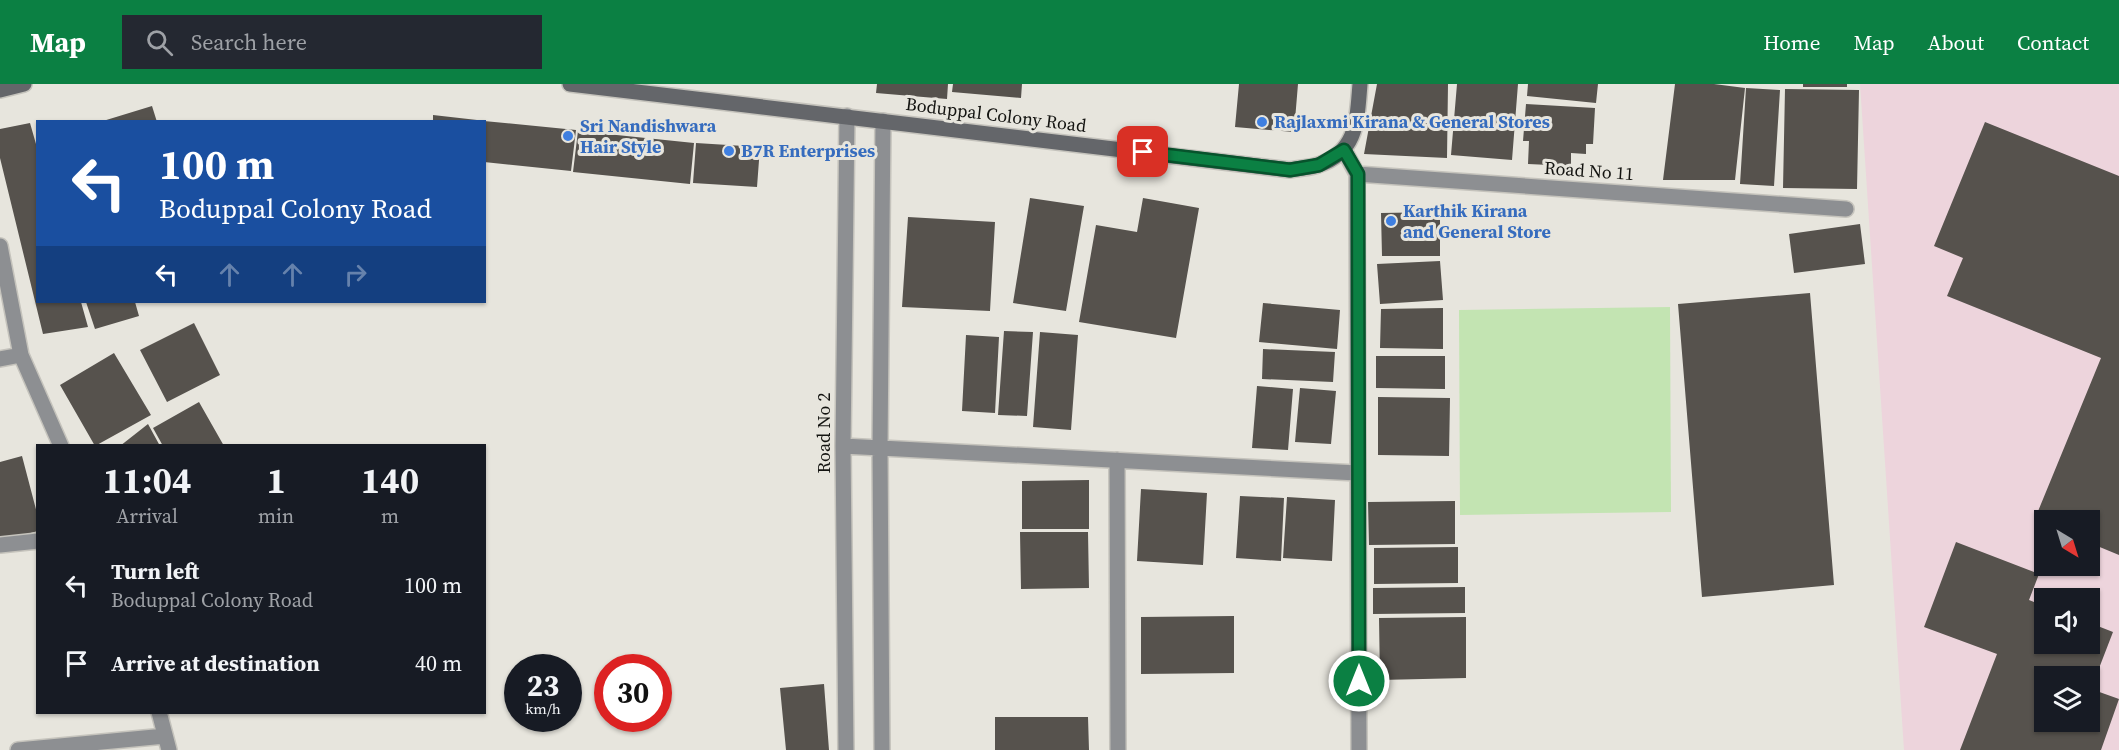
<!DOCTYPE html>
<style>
body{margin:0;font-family:"Source Serif 4",serif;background:#242831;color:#f1f3f6;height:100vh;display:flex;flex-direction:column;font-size:22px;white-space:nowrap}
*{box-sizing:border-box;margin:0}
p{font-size:20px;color:#9ea1a6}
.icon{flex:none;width:33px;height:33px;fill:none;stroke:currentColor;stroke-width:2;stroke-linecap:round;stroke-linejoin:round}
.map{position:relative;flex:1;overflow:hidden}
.details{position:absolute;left:36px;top:360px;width:450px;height:270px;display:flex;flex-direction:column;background:#171b24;border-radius:0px;box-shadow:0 2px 4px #0004}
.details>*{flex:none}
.guide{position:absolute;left:36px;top:36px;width:450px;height:183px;border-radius:0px;box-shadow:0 2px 4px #0004;background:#1a4fa0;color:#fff;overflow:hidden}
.needle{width:39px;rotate:142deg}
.fabs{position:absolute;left:2034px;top:426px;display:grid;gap:12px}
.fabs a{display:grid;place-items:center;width:66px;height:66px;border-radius:0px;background:#171b24;box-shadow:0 2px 4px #0004;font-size:30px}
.speed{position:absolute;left:504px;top:570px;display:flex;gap:12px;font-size:30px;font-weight:700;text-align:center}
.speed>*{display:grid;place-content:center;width:78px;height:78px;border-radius:50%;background:#171b24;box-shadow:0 2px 4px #0004;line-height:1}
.speed small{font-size:15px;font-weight:400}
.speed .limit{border:9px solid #d22;background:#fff;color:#111}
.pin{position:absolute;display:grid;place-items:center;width:51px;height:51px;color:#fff;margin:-26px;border-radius:12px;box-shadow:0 3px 9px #0006}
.me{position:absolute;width:66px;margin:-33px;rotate:0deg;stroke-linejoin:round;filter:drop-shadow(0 0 4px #0008)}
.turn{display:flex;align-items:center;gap:21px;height:126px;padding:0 24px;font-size:27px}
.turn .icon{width:78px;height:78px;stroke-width:2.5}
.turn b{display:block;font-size:42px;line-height:51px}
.lanes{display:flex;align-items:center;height:57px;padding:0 24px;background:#0003;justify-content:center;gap:30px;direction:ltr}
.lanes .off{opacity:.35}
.eta{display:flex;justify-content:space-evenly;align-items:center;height:102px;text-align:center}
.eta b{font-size:36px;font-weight:700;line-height:42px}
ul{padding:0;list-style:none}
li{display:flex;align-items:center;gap:18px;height:78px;padding:0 24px}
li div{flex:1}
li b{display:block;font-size:22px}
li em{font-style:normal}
header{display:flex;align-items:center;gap:36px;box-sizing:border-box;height:84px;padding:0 30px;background:#0b8043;color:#fff}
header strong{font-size:28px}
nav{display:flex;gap:33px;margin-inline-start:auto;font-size:21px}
.search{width:420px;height:54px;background:#242831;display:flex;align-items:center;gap:15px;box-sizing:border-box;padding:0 21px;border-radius:0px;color:#9ea1a6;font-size:22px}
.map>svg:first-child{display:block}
.industrial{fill:#edd4dc;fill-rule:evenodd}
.green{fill:#c3e4b2}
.building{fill:#56524d;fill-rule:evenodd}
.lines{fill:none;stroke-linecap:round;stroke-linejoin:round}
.street-casing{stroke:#c5c3bc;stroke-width:18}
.secondary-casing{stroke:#c5c3bc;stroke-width:18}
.street{stroke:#8d8f92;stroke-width:15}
.secondary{stroke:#64666a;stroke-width:15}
.route-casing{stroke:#07532c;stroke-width:15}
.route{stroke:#0b8043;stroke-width:10}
.shop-dot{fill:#3f7fe0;stroke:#e7e5dd;stroke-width:2}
.labels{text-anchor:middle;stroke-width:6;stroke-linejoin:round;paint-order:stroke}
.street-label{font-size:18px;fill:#131310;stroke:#e7e5dd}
.shop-label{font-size:18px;font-weight:bold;fill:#366cbe;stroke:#e7e5dd;text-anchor:start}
</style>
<header>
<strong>Map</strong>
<div class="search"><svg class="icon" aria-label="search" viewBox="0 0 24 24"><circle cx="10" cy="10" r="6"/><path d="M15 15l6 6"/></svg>Search here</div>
<nav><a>Home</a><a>Map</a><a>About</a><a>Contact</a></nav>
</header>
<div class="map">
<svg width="2119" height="666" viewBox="0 0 2119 666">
<rect width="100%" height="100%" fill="#e7e5dd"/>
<path class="industrial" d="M 1860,0 L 2119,0 L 2119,666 L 1904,666 ZM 2044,436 L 2090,436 L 2090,482 L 2044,482 ZM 2044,514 L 2090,514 L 2090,560 L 2044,560 ZM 2044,592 L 2090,592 L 2090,638 L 2044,638 Z"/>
<path class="green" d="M 1670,223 L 1671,428 L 1460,431 L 1459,226 Z"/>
<path class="building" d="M 877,0 L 948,0 L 947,15 L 876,9 Z
M 953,0 L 1022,0 L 1021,14 L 952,8 Z
M 1239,0 L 1298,0 L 1294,48 L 1235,43 Z
M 1377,0 L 1448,0 L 1447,74 L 1364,70 Z
M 1457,0 L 1518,0 L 1512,76 L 1451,71 Z
M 1528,0 L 1598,0 L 1596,19 L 1527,12 Z
M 1675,0 L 1714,0 L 1745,4 L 1735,96 L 1663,96 Z
M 1803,0 L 1847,0 L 1847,3 L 1803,3 Z
M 1746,4 L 1780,6 L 1774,102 L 1740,100 Z
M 1785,5 L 1859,6 L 1857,105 L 1783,104 Z
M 1526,20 L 1595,24 L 1593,60 L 1586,60 L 1586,70 L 1571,69 L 1571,82 L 1528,80 L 1529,57 L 1523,57 Z
M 152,22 L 157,38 L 103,38 L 103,37 Z
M 433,31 L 477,36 L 477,38 L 433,38 Z
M 484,37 L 576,46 L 571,87 L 484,78 Z
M 1985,38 L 2119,92 L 2119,471 L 2090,459 L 2090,436 L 2044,436 L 2044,441 L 2034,437 L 2101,274 L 1947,212 L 1963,174 L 1934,162 Z
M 30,39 L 38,67 L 38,218 L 81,218 L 88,243 L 43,250 L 0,74 L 0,45 Z
M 578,47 L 694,59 L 690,100 L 573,88 Z
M 696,59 L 760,63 L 757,103 L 693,99 Z
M 1030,114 L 1084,122 L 1066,227 L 1013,219 Z
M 1143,114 L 1199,124 L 1176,254 L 1079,238 L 1096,141 L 1137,148 Z
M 1440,128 L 1440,172 L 1382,172 L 1381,129 Z
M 908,133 L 995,138 L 990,227 L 902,223 Z
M 1860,140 L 1865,180 L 1794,189 L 1789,150 Z
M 1440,177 L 1443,216 L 1380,220 L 1377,180 Z
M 1810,209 L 1834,501 L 1702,513 L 1678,220 Z
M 86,218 L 135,218 L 139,232 L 95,245 Z
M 1263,219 L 1340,226 L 1337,265 L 1259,258 Z
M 1443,224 L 1443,265 L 1380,264 L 1381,225 Z
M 194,239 L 220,291 L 167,318 L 140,266 Z
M 1004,247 L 1033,248 L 1027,332 L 998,331 Z
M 1040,248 L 1078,251 L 1071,346 L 1033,343 Z
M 966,251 L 999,253 L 995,329 L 962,327 Z
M 1263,265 L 1335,268 L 1333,298 L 1262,295 Z
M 114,269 L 151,331 L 95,362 L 60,301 Z
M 1376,272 L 1445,272 L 1445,305 L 1376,304 Z
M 1257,302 L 1293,305 L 1288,366 L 1252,364 Z
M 1300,304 L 1336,307 L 1331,360 L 1295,358 Z
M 1378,313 L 1450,314 L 1449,372 L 1378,371 Z
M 199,318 L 224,362 L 163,362 L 153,344 Z
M 148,340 L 160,362 L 120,362 Z
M 22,372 L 38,433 L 38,447 L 0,457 L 0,378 Z
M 1089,396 L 1089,445 L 1022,445 L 1022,397 Z
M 1141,405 L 1207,409 L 1203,481 L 1137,477 Z
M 1240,412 L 1284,414 L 1281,477 L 1236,474 Z
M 1287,413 L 1335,416 L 1332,477 L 1283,474 Z
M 1455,417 L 1455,460 L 1369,461 L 1368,418 Z
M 1020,448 L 1088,448 L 1089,504 L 1021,505 Z
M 1956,458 L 2039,490 L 2029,516 L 2044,522 L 2044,560 L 2090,560 L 2090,539 L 2113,548 L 2091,605 L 2119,615 L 2101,666 L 1960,666 L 1997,570 L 1924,543 ZM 2044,592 L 2090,592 L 2090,638 L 2044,638 Z
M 1458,463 L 1458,499 L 1374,500 L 1374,464 Z
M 1465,503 L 1465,529 L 1373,530 L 1373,504 Z
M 1234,532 L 1234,589 L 1141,590 L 1141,533 Z
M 1466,533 L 1466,594 L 1380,596 L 1379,534 Z
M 824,600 L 829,666 L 786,666 L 780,604 Z
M 995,633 L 1088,633 L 1089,666 L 995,666 Z"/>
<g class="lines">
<defs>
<path id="street" d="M 1344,66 L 1357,90 L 1846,125
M 1357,90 L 1359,666
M 0,162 L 21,271
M 0,275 L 21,271 L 61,362
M 843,362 L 1357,389
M 1117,376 L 1118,666
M 0,461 L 38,457
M 159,628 L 169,666
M 18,666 L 165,652
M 846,666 L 843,362 L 847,32
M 882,666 L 880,364 L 883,37"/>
<path id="secondary" d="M 570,0 L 1290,86 C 1299,84 1310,84 1318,81 C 1358,68 1357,35 1360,0
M 0,6 L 24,0"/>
</defs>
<use href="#street" class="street-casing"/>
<use href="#secondary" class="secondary-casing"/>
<use href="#street" class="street"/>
<use href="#secondary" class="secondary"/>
</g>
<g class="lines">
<defs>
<path id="route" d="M 1143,68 L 1290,86 L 1319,81 L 1344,66 L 1358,90 L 1359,597"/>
</defs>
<use href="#route" class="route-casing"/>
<use href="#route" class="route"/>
</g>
<g class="shop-dot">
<circle cx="1262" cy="38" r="6"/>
<circle cx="568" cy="52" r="6"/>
<circle cx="729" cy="67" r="6"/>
<circle cx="1391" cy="137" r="6"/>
</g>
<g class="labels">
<g class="street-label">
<text transform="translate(996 31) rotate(7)" y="6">Boduppal Colony Road</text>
<text transform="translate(1589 87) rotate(4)" y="6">Road No 11</text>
<text transform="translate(824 349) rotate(-90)" y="6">Road No 2</text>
</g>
<g class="shop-label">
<text x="1274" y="44">Rajlaxmi Kirana &amp; General Stores</text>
<text x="580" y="48">Sri Nandishwara<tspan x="580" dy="21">Hair Style</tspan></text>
<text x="741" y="73">B7R Enterprises</text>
<text x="1403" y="133">Karthik Kirana<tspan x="1403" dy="21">and General Store</tspan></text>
</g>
</g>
</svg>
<div class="fabs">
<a><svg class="needle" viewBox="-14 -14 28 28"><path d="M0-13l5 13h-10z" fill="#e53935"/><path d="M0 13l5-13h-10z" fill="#9ea1a6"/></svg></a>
<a><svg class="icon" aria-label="sound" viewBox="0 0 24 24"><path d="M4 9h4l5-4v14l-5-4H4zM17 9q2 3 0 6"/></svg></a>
<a><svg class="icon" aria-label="layers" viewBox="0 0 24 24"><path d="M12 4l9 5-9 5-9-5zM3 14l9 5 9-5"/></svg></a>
</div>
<div class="speed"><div>23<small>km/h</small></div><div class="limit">30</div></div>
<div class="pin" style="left:1143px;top:68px;background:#d93025"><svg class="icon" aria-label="arrive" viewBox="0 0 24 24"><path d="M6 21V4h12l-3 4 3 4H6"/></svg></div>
<svg class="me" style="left:1359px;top:597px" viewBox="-20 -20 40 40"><circle r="17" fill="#0b8043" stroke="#fff" stroke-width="3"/><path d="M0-11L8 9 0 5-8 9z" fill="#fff"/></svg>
<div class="guide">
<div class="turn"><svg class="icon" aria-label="left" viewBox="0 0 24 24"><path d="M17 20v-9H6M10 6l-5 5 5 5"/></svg><div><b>100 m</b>Boduppal Colony Road</div></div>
<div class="lanes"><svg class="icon" aria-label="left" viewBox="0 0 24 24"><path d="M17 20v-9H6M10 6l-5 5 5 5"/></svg><svg class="icon off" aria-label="ahead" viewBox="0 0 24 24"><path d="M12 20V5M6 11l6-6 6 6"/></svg><svg class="icon off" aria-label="ahead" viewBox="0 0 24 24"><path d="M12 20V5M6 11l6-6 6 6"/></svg><svg class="icon off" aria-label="right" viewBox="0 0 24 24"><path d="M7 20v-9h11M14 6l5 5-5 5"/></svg></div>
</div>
<section class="details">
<div class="eta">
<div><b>11:04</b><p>Arrival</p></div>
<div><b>1</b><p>min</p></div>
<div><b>140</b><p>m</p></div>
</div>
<ul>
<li><svg class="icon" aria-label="left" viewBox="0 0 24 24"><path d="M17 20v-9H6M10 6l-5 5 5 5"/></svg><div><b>Turn left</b><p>Boduppal Colony Road</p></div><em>100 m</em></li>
<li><svg class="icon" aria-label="arrive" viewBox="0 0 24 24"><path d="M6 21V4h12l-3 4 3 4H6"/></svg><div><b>Arrive at destination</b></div><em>40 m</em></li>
</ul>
</section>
</div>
